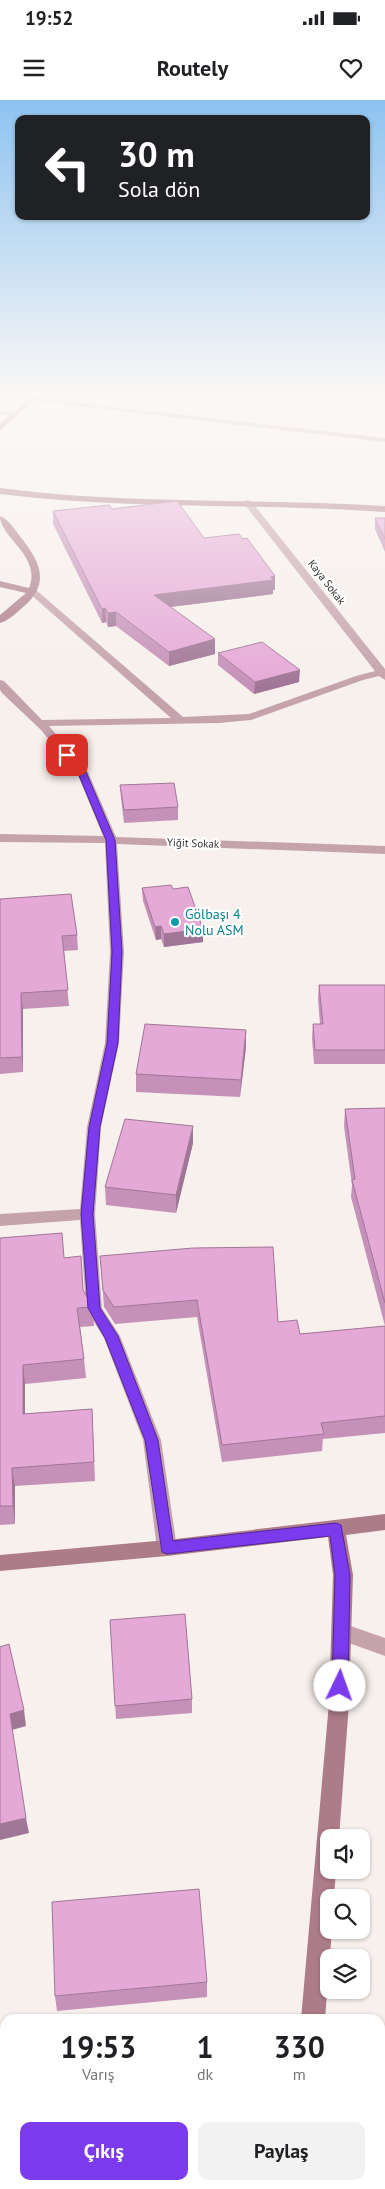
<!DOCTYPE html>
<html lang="tr">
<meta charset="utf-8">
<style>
body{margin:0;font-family:"PT Sans",sans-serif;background:#f2f2f2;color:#202124;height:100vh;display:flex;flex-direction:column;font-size:19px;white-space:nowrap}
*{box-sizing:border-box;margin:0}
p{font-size:16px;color:#757577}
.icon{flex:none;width:28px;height:28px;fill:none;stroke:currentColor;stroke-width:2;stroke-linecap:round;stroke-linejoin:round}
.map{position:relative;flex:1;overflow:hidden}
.side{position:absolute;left:0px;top:1914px;width:385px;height:176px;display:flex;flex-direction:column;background:#fff;border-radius:15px 15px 0 0;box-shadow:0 1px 4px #0004}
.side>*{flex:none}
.hud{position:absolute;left:15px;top:15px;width:355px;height:105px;border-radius:10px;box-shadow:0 1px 4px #0004;background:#202124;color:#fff;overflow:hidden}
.buttons{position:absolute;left:320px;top:1729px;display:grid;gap:10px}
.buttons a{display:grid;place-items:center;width:50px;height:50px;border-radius:10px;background:#fff;box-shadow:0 1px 4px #0004;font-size:25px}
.pin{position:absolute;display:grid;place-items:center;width:42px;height:42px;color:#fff;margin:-21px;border-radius:10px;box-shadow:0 2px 8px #0006}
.me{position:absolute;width:55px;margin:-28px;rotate:3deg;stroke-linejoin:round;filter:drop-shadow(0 0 4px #0008)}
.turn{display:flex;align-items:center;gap:18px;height:105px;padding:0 20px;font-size:22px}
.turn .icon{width:65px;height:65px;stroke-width:2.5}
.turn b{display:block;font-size:35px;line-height:42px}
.eta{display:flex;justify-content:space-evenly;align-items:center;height:85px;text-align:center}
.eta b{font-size:30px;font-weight:600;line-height:35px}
.button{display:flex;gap:10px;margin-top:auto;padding:10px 20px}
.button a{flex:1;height:58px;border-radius:10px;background:#7c3aed;color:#fff;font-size:20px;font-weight:600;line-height:58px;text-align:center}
.button a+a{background:#f2f2f2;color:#202124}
.status{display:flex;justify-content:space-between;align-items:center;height:35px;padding:0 25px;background:#fff;direction:ltr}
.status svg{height:14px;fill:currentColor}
header{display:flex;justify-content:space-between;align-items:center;height:65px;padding:0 20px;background:#fff;font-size:22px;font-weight:600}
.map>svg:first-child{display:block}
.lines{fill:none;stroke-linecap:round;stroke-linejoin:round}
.street{fill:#c5a3ab;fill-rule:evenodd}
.secondary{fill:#ad7c89;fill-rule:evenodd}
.wall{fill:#c591b9}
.shaded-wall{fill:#a07696}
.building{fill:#e5a9d7;stroke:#a07696}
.route{fill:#7c3aed;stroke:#51269a}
.culture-dot{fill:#0f9aa8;stroke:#fff;stroke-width:2}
.labels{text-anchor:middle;stroke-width:4.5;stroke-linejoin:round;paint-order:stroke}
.far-street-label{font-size:11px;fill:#302d2c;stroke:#fff}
.culture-label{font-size:14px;fill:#0d838f;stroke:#fff;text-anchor:start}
</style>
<div class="status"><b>19:52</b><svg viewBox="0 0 49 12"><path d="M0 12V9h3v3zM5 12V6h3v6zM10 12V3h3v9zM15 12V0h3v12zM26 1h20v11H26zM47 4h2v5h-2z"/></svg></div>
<header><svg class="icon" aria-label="menu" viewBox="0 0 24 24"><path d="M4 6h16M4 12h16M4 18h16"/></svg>Routely<svg class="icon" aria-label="heart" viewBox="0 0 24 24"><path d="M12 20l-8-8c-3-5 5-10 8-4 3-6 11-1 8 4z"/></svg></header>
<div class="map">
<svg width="385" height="2089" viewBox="0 0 385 2089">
<rect width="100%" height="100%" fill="#f7f0ec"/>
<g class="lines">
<path class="street" d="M 29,297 L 385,338 L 385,342 L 32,301 L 29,301 Z
M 0,310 L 18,313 L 19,315 L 15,317 L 0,314 Z
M 248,400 L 251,401 L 385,569 L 385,580 L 379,576 L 363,580 L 251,620 L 219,623 L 49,626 L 88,672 L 116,737 L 385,746 L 385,754 L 117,744 L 124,852 L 119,943 L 101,1027 L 95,1114 L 102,1208 L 120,1236 L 161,1340 L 177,1448 L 174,1454 L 167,1456 L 160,1454 L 157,1448 L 143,1340 L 104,1238 L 86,1209 L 80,1120 L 0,1126 L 0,1114 L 80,1109 L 87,1027 L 105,943 L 110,852 L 105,743 L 0,742 L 0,734 L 103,736 L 77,673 L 41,630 L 2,593 L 0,590 L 0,580 L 4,581 L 42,620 L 171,618 L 29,493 L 29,489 L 35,489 L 183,617 L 249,614 L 356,576 L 375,571 L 245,405 L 245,401 Z
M 342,1523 L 385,1538 L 385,1556 L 335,1538 L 332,1532 L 335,1526 Z"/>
<path class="secondary" d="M 33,295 L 41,295 L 0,330 L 0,324 Z
M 0,388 C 128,405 257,398 385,406 L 385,412 C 257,403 128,410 0,394 Z
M 0,416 C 8,419 14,428 19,435 C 40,461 52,483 22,508 C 16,513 8,521 0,523 L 0,515 L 26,493 L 0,487 L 0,481 L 29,488 C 42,456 0,438 0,416 Z
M 385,1414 L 385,1430 L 346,1435 L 353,1475 L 349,1603 L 339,1738 L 329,1738 L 329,1770 L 336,1770 L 334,1798 L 329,1798 L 329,1830 L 332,1830 L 325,1919 L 301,1919 L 329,1603 L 333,1475 L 328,1437 L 167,1456 L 0,1471 L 0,1455 L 167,1440 Z
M 286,2085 L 312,2085 L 312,2089 L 286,2089 Z"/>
</g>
<path class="wall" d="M 112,409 L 204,438 L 275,490 L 273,490 L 273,494 L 170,507 L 215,539 L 215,554 L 169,566 L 116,526 L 108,527 L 106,522 L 102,523 L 53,424 L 53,411 Z
M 375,418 L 385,418 L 385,452 L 375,429 Z
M 218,553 L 299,582 L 254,594 L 218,565 Z
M 120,685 L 178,707 L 178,720 L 124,723 L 121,698 Z
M 142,788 L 173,789 L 203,829 L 203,842 L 164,847 L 161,839 L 156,840 L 143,801 Z
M 0,799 L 77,835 L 78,850 L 64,851 L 69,906 L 23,909 L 23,972 L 0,974 Z
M 319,885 L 385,885 L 385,964 L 314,964 L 312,938 L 313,924 L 320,924 L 318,899 Z
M 246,930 L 246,947 L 240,997 L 136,992 L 136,974 Z
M 385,1008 L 385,1333 L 323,1339 L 322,1351 L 222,1362 L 197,1217 L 115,1224 L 104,1207 L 100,1156 L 278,1222 L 300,1234 L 385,1226 L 351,1097 L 352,1085 L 344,1026 L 345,1009 Z
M 193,1043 L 176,1113 L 106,1105 L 105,1087 Z
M 0,1138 L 64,1158 L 93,1207 L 94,1226 L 80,1227 L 84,1259 L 86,1278 L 25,1284 L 25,1314 L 92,1309 L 95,1381 L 15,1386 L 15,1424 L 0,1425 Z
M 110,1520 L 192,1599 L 192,1613 L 116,1619 Z
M 207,1882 L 207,1897 L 57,1911 L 55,1896 Z"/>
<path class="shaded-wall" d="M 275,476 L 275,490 L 273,490 L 273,494 L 154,509 L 154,495 Z
M 105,508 L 106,522 L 102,523 L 102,509 Z
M 116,512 L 116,526 L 108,527 L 108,513 Z
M 215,539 L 215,554 L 169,566 L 169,552 Z
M 300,570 L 299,582 L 254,594 L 255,582 Z
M 161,826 L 161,839 L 156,840 L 155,827 Z
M 203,829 L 203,842 L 164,847 L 164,834 Z
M 21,893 L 23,909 L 23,972 L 22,957 Z
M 246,930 L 246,947 L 240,997 L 241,980 Z
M 193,1026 L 193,1043 L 176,1113 L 176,1095 Z
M 23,1265 L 25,1284 L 25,1333 L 23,1314 Z
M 12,1368 L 15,1386 L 15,1424 L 13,1406 Z
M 24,1610 L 26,1626 L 12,1630 L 10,1614 Z
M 26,1718 L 29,1733 L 0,1740 L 0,1724 Z"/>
<path class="building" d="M 177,401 L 204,438 L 239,434 L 243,439 L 247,438 L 275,476 L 271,477 L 273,480 L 154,495 L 215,539 L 169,552 L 116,512 L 108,513 L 105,508 L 102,509 L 53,411 L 109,405 L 112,409 Z
M 375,418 L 385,418 L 385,439 Z
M 262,542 L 300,570 L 255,582 L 218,553 Z
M 174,683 L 178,707 L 124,710 L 120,685 Z
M 171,785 L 173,789 L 188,787 L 203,829 L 164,834 L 161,826 L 155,827 L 142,788 Z
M 71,794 L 77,835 L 62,836 L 68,890 L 21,893 L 22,957 L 0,958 L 0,799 Z
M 319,885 L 385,885 L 385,950 L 315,950 L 313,924 L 323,924 Z
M 145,924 L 246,930 L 241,980 L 136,974 Z
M 385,1008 L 385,1203 L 352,1080 L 355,1079 L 345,1009 Z
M 125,1019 L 193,1026 L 176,1095 L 105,1087 Z
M 62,1133 L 64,1158 L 81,1156 L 83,1190 L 93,1207 L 77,1208 L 84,1259 L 23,1265 L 23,1314 L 92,1309 L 94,1362 L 12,1368 L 13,1406 L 0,1406 L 0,1138 Z
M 273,1147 L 278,1222 L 297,1220 L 300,1234 L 385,1226 L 385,1316 L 321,1323 L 324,1334 L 222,1345 L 197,1200 L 114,1207 L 103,1190 L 100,1156 L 193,1148 Z
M 185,1514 L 192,1599 L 115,1606 L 110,1520 Z
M 9,1544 L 24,1610 L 10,1614 L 26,1718 L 0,1724 L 0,1547 Z
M 199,1789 L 207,1882 L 55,1896 L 52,1802 Z
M 5,2021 L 5,2085 L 29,2085 L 30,2089 L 0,2089 L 0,2023 Z"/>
<linearGradient id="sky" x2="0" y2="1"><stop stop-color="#8dc3f0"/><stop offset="0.5" stop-color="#fbf8f6"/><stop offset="1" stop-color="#fbf8f6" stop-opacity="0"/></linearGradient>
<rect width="385" height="587" fill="url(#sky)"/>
<path class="route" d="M 64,653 L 70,653 L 86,672 L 115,740 L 122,852 L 118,943 L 100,1027 L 93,1114 L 100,1208 L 118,1236 L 158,1340 L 173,1441 L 336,1423 L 341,1425 L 350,1475 L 348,1586 L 345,1590 L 340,1593 L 334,1590 L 332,1586 L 335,1475 L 330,1436 L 167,1454 L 162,1452 L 145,1340 L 105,1238 L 88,1208 L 81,1114 L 89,1027 L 107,943 L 112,852 L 106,740 L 78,673 L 63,655 Z"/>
<circle class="culture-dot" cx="175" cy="822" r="5"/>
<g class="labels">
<g class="far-street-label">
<text transform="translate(327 482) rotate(52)" y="4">Kaya Sokak</text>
<text transform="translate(193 743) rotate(2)" y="4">Yiğit Sokak</text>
</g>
<g class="culture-label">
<text x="185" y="819">Gölbaşı 4<tspan x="185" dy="16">Nolu ASM</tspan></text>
</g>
</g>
</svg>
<div class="buttons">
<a><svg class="icon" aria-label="sound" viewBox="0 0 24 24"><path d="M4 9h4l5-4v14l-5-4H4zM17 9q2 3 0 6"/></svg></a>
<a><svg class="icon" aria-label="search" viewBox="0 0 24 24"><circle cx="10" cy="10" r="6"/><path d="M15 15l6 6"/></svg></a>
<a><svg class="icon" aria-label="layers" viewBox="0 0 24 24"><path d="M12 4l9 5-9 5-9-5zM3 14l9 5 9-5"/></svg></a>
</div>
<div class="pin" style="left:67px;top:655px;background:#d93025"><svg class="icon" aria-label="arrive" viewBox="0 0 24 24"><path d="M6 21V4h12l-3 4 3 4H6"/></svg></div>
<svg class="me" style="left:340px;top:1586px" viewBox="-20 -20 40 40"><circle r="19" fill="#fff"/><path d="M0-13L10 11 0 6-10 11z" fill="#7c3aed"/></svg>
<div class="hud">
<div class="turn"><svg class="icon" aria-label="left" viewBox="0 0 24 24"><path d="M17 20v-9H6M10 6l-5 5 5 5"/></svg><div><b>30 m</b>Sola dön</div></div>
</div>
<section class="side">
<div class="eta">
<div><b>19:53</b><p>Varış</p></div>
<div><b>1</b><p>dk</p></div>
<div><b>330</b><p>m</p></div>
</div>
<div class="button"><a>Çıkış</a><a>Paylaş</a></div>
</section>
</div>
